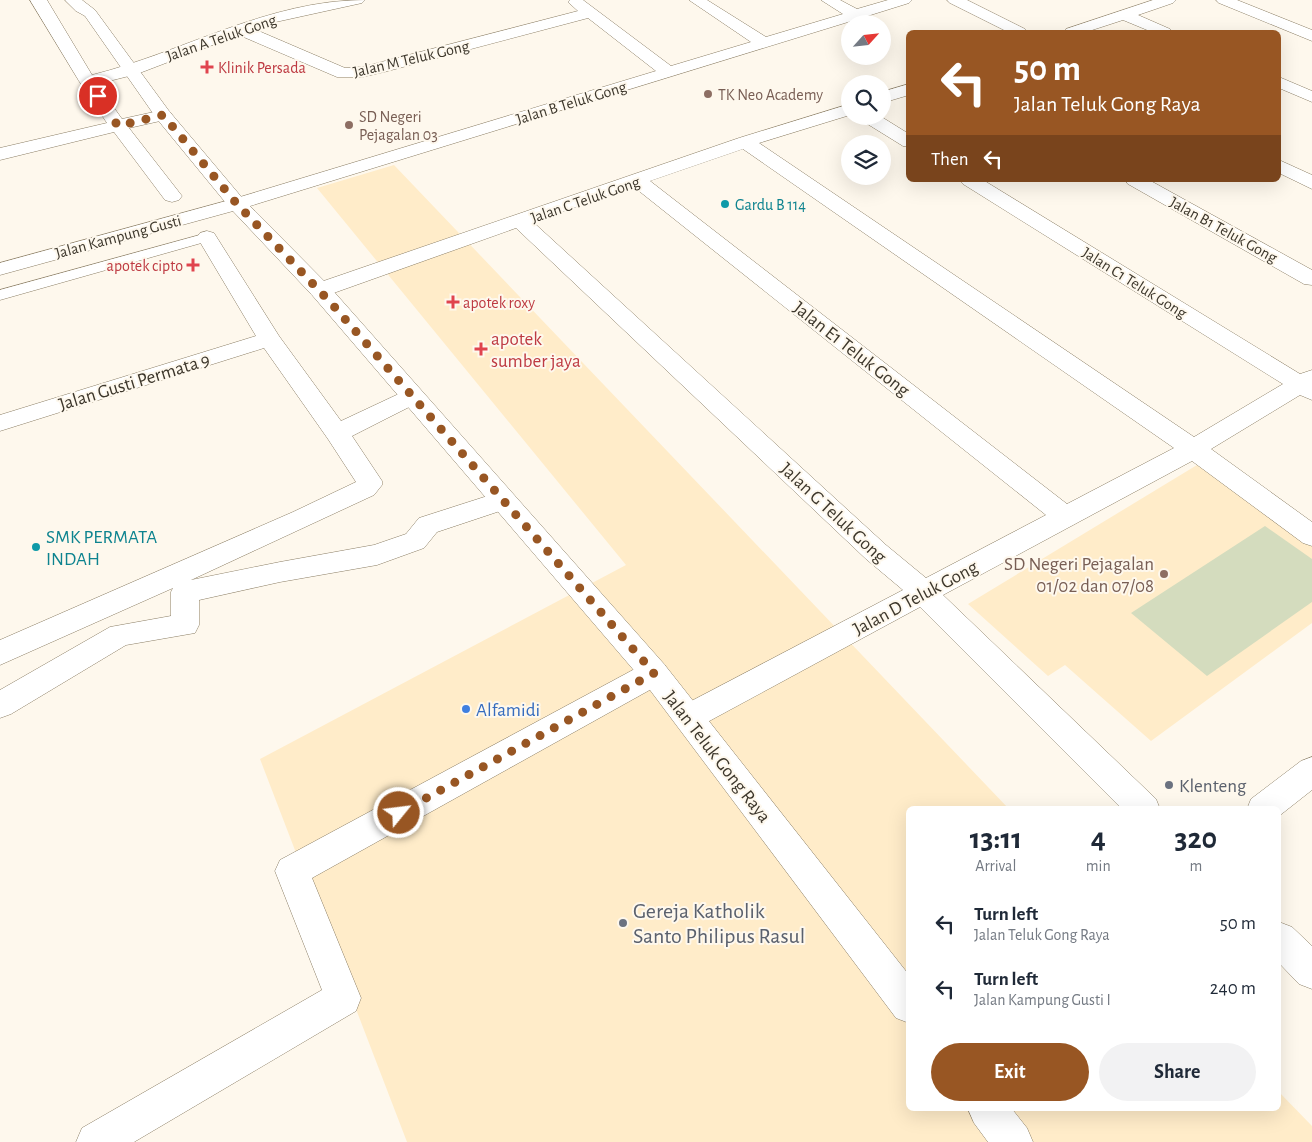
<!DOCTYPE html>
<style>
body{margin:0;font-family:"Alegreya Sans",sans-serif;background:#f2f2f3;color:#1f2937;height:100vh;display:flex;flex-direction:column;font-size:19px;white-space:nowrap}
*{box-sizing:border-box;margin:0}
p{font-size:16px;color:#747a83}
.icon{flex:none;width:28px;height:28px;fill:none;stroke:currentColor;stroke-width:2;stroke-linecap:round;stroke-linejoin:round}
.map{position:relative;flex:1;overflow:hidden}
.panel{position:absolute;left:906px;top:806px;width:375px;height:305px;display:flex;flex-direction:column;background:#fff;border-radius:8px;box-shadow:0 5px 20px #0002}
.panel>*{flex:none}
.hud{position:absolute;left:906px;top:30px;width:375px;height:152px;border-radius:8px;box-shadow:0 5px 20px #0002;background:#985623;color:#fff;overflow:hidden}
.needle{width:32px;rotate:63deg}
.fabs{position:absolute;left:841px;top:15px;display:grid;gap:10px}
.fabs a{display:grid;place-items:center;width:50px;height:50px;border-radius:50%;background:#fff;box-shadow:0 5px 20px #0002;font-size:25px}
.pin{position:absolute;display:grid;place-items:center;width:42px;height:42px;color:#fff;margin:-21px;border:2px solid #fff;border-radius:50%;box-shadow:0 1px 5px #0007}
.me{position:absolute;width:55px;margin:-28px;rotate:61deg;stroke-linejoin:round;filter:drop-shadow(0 0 4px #0008)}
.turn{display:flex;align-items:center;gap:18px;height:105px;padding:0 25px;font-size:22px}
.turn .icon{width:65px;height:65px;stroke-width:2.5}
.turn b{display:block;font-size:35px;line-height:42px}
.then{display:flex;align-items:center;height:48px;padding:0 25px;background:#0003;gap:10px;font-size:19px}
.eta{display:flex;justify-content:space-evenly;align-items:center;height:85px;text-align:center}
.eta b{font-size:30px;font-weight:600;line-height:35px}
.primary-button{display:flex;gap:10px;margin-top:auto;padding:10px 25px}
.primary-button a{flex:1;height:58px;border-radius:30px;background:#985623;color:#fff;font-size:20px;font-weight:600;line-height:58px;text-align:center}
.primary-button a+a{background:#f2f2f3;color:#1f2937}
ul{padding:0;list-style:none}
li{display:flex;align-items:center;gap:15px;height:65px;padding:0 25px}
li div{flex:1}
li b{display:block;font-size:19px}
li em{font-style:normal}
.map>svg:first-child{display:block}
.built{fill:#ffecc9}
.green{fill:#d4dcbe}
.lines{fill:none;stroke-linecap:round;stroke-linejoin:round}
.service-casing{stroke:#8b7e65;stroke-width:1}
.minor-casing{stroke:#8b7e65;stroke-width:1}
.tertiary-casing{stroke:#8b7e65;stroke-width:1}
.secondary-casing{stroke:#8b7e65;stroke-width:1}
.service{fill:#fff;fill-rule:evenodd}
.minor{fill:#fff;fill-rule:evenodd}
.tertiary{fill:#fff;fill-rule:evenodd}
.secondary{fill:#fff;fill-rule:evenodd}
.route{stroke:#985623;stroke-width:9;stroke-dasharray:0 16.2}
.health-dot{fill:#e0444e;stroke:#fef8ed;stroke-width:2}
.education-dot{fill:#8d6e63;stroke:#fef8ed;stroke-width:2}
.culture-dot{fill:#0f9aa8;stroke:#fef8ed;stroke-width:2}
.shop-dot{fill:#3f7fe0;stroke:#fef8ed;stroke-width:2}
.worship-dot{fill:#6b7280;stroke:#fef8ed;stroke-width:2}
.labels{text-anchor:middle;stroke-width:4;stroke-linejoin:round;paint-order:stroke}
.far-street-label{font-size:16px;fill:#3d372c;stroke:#fef8ed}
.far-health-label{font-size:16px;fill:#be3a42;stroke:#fef8ed;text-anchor:start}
.far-education-label{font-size:16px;fill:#785e54;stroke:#fef8ed;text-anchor:start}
.far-culture-label{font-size:16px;fill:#0d838f;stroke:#fef8ed;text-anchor:start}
.health-label{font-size:19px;fill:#be3a42;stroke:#fef8ed;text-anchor:start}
.street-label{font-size:19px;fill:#3d372c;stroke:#fef8ed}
.culture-label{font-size:19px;fill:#0d838f;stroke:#fef8ed;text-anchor:start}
.education-label{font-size:19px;fill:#785e54;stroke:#fef8ed;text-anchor:end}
.shop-label{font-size:19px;fill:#366cbe;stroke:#fef8ed;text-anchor:start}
.worship-label{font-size:19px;fill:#5b616d;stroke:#fef8ed;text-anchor:start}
.near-worship-label{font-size:22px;fill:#5b616d;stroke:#fef8ed;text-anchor:start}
</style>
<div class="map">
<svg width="1312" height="1142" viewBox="0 0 1312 1142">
<rect width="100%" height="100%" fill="#fef8ed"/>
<path class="built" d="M 394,165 L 1009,809 L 909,809 L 909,1109 L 1279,1109 L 1279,1092 L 1312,1126 L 1312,1142 L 407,1142 L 260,759 L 626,565 L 317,188 Z
M 1197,465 L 1312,545 L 1312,623 L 1151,741 L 1065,665 L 1048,676 L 968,604 Z"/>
<path class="green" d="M 1265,526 L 1312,559 L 1312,602 L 1207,676 L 1131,613 Z"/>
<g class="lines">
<defs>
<path id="service" d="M 207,233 L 212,234 L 214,237 L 212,240 L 0,300 L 0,290 Z"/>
<path id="minor" d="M 30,0 L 47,0 L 92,75 C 184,52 268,0 365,0 L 362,3 L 271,23 L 254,29 L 345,68 L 362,67 L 578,11 L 568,2 L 570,0 L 583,0 L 671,66 L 751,42 L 689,0 L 707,0 L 766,37 L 843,14 L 821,0 L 840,0 L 857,9 L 888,0 L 912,0 L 909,3 L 861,18 L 237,210 L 230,208 L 227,204 L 230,200 L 656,71 L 588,18 L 384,72 L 362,77 L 337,77 L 239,35 L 137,74 L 97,84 L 122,119 L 163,110 L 169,111 L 172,115 L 169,119 L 129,128 L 182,196 L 179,200 L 172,202 L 165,200 L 114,132 L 0,160 L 0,148 L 107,123 L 79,81 Z
M 947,0 L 967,0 L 1025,29 L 1027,32 L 1008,32 L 950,3 Z
M 1153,0 L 1176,0 L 1173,3 L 1138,15 L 1170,29 L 1172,32 L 1152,32 L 1123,20 L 1086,32 L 1064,32 L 1066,29 Z
M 1216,0 L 1237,0 L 1312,30 L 1312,41 L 1219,3 Z
M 1279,77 L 1312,91 L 1312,102 L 1279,88 Z
M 909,84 L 909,95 L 882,103 L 882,92 Z
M 850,104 L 850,115 L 759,143 L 1194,437 L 1283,384 L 963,184 L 960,180 L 983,180 L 1300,374 L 1312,370 L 1312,400 L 1300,395 L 1211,449 L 1312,522 L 1312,546 L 1303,543 L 1192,461 L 943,595 L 1156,799 L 1160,809 L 1122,809 L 920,607 L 700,726 L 689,730 L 678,726 L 674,717 L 678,708 L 903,590 L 866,559 L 516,228 L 328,295 L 320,296 L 312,295 L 309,290 L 312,285 L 739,138 ZM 743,149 L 1174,448 L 1067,504 L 650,181 ZM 634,187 L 1046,515 L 926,578 L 886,545 L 533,222 Z
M 858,116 L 880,116 L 909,134 L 909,147 L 903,146 L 861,120 Z
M 1279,160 L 1312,175 L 1312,189 L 1279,173 Z
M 1125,180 L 1149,180 L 1312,270 L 1312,285 L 1304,284 L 1128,184 Z
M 207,231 L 214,233 L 279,336 L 341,421 L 405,391 L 413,388 L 421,391 L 425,396 L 421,401 L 352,436 L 382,481 L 382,485 L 374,495 L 191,580 L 280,562 L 374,545 L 406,534 L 419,518 L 503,491 L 512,493 L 516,500 L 512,507 L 437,532 L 424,548 L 377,565 L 280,582 L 199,600 L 199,625 L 195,633 L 126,645 L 11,714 L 0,718 L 0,690 L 110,627 L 171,616 L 171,592 L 173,588 L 0,665 L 0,640 L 293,512 L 356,482 L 328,439 L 264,348 L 0,431 L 0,415 L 256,336 L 197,237 L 200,233 Z
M 654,661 L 664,664 L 669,673 L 664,682 L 312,878 L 361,998 L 356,1011 L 134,1142 L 76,1142 L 82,1128 L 322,990 L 275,871 L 280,860 L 644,664 Z
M 1312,757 L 1312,790 L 1279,816 L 1279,809 L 1247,809 L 1251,799 L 1301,761 Z
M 1279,922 L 1292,927 L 1312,946 L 1312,989 L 1299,984 L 1279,963 Z"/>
<path id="tertiary" d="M 237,198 L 244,200 L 247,204 L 244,208 L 0,275 L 0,263 Z"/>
<path id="secondary" d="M 65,0 L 82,0 L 95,10 L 169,111 L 244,200 L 328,285 L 664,664 L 909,975 L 909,1023 L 896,1018 L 644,682 L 312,295 L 230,208 L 157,119 L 85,16 L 76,11 Z
M 968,1109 L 1012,1109 L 1027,1128 L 1033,1142 L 988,1142 L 974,1123 Z"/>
</defs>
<use href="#service" class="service-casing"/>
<use href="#minor" class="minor-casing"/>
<use href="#tertiary" class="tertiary-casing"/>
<use href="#secondary" class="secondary-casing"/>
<use href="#service" class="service"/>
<use href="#minor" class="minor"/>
<use href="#tertiary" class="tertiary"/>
<use href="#secondary" class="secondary"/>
</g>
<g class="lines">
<path class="route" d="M 98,96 L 118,126 L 163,115 L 237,204 L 331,303 L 654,673 L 399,813"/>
</g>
<g class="health-dot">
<path d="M204.5 59.5h5v5h5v5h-5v5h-5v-5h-5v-5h5z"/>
<path d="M190.5 257.5h5v5h5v5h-5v5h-5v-5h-5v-5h5z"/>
<path d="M450.5 294.5h5v5h5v5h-5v5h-5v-5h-5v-5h5z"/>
<path d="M478.5 341.5h5v5h5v5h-5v5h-5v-5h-5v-5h5z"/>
</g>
<g class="education-dot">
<circle cx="708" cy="94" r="5"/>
<circle cx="349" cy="125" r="5"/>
<circle cx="1164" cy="574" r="5"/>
</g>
<g class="culture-dot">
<circle cx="725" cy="204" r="5"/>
<circle cx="36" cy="547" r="5"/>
</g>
<circle class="shop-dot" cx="466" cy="709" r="5"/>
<g class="worship-dot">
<circle cx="1169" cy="785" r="5"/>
<circle cx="623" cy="923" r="5"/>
</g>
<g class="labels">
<g class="far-street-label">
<text transform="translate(221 37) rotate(-19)" y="6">Jalan A Teluk Gong</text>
<text transform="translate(411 58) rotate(-13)" y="6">Jalan M Teluk Gong</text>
<text transform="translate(571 102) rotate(-17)" y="6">Jalan B Teluk Gong</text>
<text transform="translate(585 199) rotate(-19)" y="6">Jalan C Teluk Gong</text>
<text transform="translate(1224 229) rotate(29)" y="6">Jalan B1 Teluk Gong</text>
<text transform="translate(118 236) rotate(-15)" y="6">Jalan Kampung Gusti</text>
<text transform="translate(1135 282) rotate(32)" y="6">Jalan C1 Teluk Gong</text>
</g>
<g class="far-health-label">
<text x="218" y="73">Klinik Persada</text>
<text x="183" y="271" text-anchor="end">apotek cipto</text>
<text x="463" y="308">apotek roxy</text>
</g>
<g class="far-education-label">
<text x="718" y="100">TK Neo Academy</text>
<text x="359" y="122">SD Negeri<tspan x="359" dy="18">Pejagalan 03</tspan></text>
</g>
<g class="far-culture-label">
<text x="735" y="210">Gardu B 114</text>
</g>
<g class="health-label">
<text x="491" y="345">apotek<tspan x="491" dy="22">sumber jaya</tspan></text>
</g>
<g class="street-label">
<text transform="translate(852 348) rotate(38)" y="7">Jalan E1 Teluk Gong</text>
<text transform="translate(134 381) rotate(-17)" y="7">Jalan Gusti Permata 9</text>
<text transform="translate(834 512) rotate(43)" y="7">Jalan G Teluk Gong</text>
<text transform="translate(915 597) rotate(-28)" y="7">Jalan D Teluk Gong</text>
<text transform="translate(718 756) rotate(52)" y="7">Jalan Teluk Gong Raya</text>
</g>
<g class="culture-label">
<text x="46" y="543">SMK PERMATA<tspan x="46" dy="22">INDAH</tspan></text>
</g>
<g class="education-label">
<text x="1154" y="570">SD Negeri Pejagalan<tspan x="1154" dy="22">01/02 dan 07/08</tspan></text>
</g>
<g class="shop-label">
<text x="476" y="716">Alfamidi</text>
</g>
<g class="worship-label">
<text x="1179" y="792">Klenteng</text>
</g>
<g class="near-worship-label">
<text x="633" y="918">Gereja Katholik<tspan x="633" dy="25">Santo Philipus Rasul</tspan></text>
</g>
</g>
</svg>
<div class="fabs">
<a><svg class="needle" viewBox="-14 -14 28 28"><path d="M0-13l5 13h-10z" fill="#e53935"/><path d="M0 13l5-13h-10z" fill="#747a83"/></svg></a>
<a><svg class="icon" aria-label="search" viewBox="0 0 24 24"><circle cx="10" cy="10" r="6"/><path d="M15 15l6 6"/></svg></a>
<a><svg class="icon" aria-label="layers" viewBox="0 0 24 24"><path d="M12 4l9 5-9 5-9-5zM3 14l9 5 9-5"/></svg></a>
</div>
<div class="pin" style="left:98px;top:96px;background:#d93025"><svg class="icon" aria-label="arrive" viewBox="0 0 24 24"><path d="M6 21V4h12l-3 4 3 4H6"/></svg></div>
<svg class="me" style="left:399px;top:813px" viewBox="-20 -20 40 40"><circle r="17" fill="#985623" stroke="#fff" stroke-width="3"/><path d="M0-11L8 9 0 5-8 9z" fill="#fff"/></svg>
<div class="hud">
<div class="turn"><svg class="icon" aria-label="left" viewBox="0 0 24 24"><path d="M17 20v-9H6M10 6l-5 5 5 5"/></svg><div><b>50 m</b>Jalan Teluk Gong Raya</div></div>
<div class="then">Then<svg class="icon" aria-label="left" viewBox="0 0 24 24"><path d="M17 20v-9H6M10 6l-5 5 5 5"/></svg></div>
</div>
<section class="panel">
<div class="eta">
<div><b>13:11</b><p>Arrival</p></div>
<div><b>4</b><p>min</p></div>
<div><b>320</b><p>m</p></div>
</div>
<ul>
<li><svg class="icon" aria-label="left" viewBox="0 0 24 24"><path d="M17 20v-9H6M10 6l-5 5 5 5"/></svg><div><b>Turn left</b><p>Jalan Teluk Gong Raya</p></div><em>50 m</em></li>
<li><svg class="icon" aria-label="left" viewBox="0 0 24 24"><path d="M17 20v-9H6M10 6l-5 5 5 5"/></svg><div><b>Turn left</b><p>Jalan Kampung Gusti I</p></div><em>240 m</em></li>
</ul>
<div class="primary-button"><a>Exit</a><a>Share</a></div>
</section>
</div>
